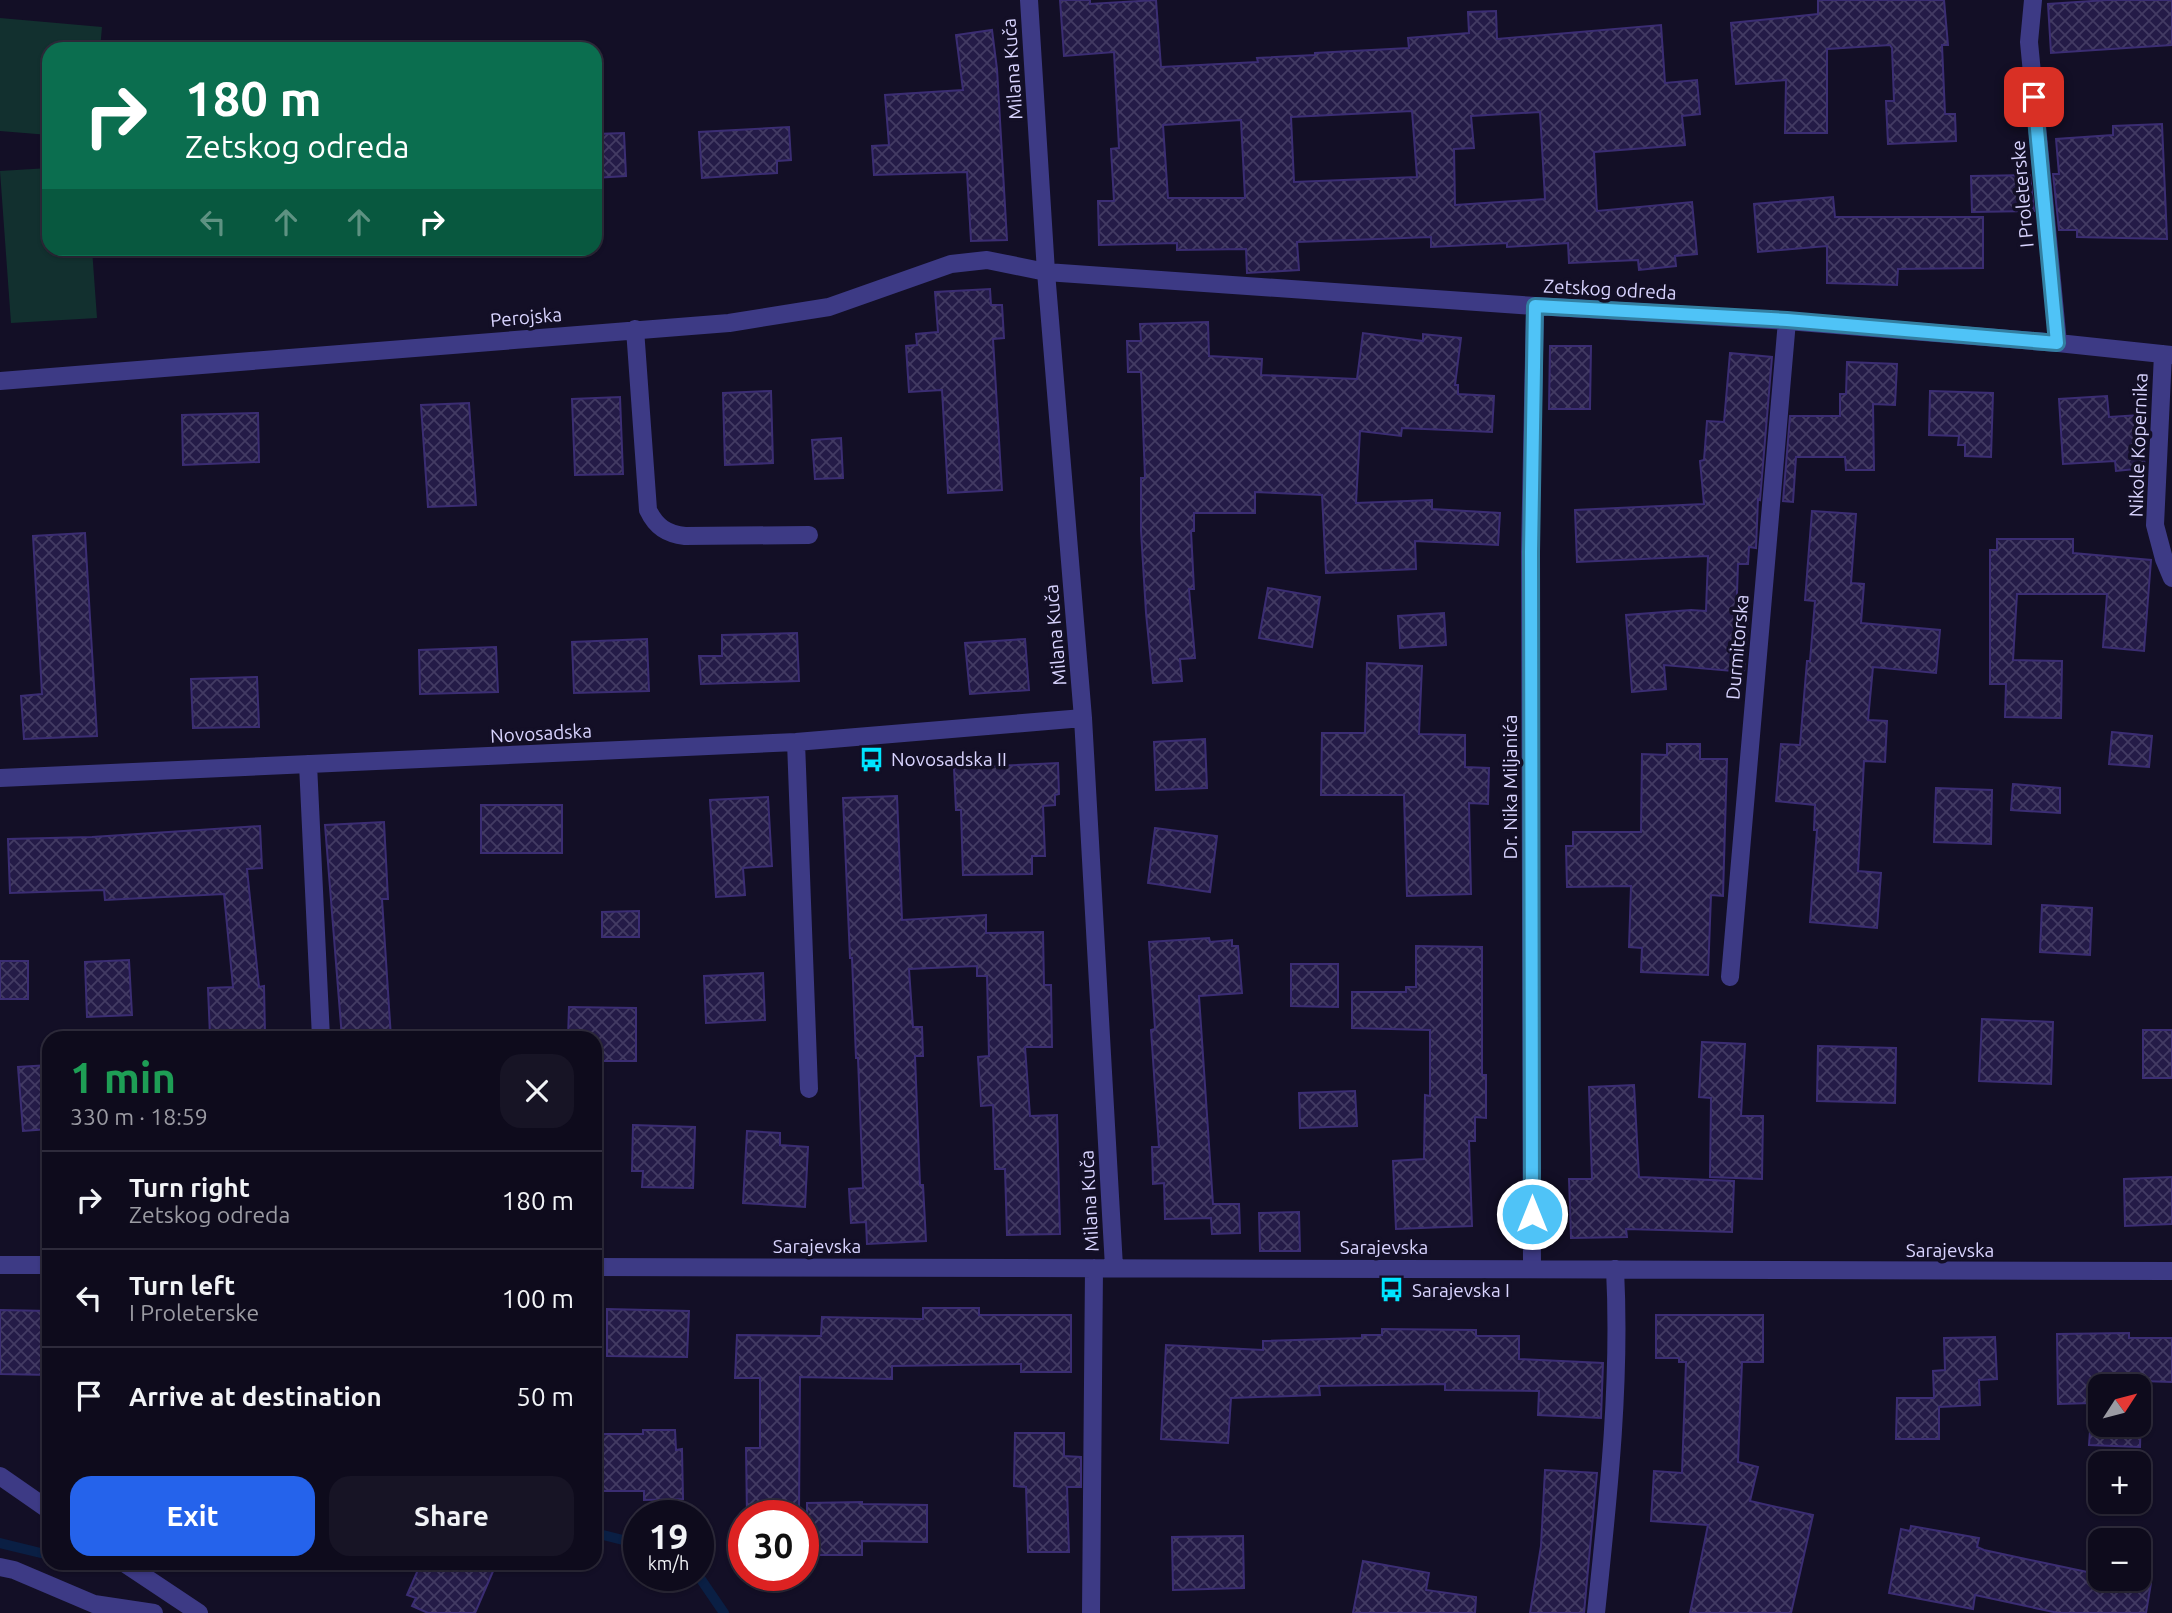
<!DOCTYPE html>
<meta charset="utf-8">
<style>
body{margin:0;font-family:Ubuntu,sans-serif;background:#171425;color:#f1f3f6;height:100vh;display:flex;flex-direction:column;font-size:26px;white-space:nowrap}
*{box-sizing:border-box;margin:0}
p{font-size:23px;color:#9b9ba3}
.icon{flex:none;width:38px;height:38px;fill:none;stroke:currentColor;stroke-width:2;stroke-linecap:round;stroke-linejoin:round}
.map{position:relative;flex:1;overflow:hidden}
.side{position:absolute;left:42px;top:1031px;width:560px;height:539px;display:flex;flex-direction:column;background:#0e0b1c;border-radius:21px;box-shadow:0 2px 5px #0004,0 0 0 2px #2e2b3b}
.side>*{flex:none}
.guide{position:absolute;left:42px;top:42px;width:560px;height:214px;border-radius:21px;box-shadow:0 2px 5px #0004,0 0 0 2px #2e2b3b;background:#0b6e4f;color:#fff;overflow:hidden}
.needle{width:46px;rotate:54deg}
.buttons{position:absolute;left:2088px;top:1374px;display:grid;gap:14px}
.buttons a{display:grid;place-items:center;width:63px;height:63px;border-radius:14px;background:#0e0b1c;box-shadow:0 2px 5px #0004,0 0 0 2px #2e2b3b;font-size:35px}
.speed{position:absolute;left:623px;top:1500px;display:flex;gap:14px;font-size:35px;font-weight:700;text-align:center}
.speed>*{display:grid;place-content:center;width:91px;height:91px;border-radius:50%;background:#0e0b1c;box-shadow:0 2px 5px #0004,0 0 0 2px #2e2b3b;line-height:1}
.speed small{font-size:18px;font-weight:400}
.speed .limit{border:10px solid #d22;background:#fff;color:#111}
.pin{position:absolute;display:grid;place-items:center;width:60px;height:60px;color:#fff;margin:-30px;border-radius:14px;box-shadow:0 4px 10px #0006}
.me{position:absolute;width:77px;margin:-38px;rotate:0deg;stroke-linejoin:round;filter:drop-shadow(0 0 5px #0008)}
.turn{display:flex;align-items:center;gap:24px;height:147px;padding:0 28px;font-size:32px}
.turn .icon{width:91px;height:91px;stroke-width:2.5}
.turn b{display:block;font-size:49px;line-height:60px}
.lanes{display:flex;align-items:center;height:66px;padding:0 28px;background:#0003;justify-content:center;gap:35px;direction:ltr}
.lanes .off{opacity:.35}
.round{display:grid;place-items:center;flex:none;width:74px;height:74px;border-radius:21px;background:#171425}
.headline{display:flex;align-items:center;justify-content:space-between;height:119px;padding:0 28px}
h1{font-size:42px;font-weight:700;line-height:52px;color:#1e9e55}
.cta{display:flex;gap:14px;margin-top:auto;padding:14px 28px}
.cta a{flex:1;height:80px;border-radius:21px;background:#2563eb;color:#fff;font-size:28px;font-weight:700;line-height:80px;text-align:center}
.cta a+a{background:#171425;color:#f1f3f6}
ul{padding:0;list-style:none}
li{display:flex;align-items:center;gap:21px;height:98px;padding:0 28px;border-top:2px solid #2e2b3b}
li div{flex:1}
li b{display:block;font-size:26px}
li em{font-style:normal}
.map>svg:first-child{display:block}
.grass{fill:#12302f}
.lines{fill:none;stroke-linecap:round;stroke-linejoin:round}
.stream{stroke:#0a1f44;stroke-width:10}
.building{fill:url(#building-cross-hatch);stroke:#3b2d73;stroke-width:2;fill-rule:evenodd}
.minor{stroke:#3d3a85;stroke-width:18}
.tertiary{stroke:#3d3a85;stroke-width:18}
.route-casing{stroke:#337fa1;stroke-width:18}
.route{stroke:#4fc3f7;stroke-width:12}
.labels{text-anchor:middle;stroke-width:7;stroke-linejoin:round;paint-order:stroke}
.street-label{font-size:19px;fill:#d9d4ff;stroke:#130f26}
.poi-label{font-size:19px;fill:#d9d4ff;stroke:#130f26;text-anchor:start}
</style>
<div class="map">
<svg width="2172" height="1613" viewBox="0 0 2172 1613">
<defs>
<pattern id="building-cross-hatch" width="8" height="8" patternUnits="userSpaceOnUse" patternTransform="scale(1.75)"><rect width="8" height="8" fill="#241b47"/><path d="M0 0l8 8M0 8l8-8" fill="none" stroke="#433b63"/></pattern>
</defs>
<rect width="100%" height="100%" fill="#130f26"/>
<path class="grass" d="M 0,18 L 102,27 L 100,49 L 49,49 L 49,135 L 0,131 Z
M 49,168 L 49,248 L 92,249 L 97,318 L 11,323 L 0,171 Z"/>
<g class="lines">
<path class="stream" d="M 595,1533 L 639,1544
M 0,1543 L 49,1555
M 90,1563 L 108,1565 L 114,1563
M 698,1575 L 724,1613"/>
</g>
<path class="building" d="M 1060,0 L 1090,0 L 1090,4 L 1156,0 L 1161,67 L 1258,62 L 1257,58 L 1315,55 L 1315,53 L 1409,48 L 1408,38 L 1469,33 L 1468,12 L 1496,11 L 1497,39 L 1661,25 L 1665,83 L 1697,80 L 1700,114 L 1682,116 L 1685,145 L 1594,152 L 1597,211 L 1692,202 L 1697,254 L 1675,256 L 1676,266 L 1639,270 L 1638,260 L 1569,263 L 1568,243 L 1507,247 L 1507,243 L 1431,247 L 1431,237 L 1297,242 L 1299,270 L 1247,273 L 1246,249 L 1177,250 L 1177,243 L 1099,245 L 1098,201 L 1114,201 L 1111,149 L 1119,148 L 1114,52 L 1064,56 ZM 1412,111 L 1417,177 L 1294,182 L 1291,117 ZM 1540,112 L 1545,199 L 1455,205 L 1454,149 L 1474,148 L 1471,116 ZM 1241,120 L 1245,198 L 1168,198 L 1163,125 Z
M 1818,0 L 1944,0 L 1948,45 L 1942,45 L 1945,114 L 1955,114 L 1956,141 L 1888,144 L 1886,101 L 1894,101 L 1892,48 L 1890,45 L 1827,49 L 1827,133 L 1785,133 L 1786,80 L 1736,84 L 1731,23 L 1818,14 Z
M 2107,0 L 2172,0 L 2172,45 L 2051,53 L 2048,4 Z
M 992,30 L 997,69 L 1007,240 L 971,241 L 967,172 L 874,175 L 872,146 L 889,145 L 885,95 L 963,90 L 956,35 Z
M 2162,124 L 2167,239 L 2077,237 L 2077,230 L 2059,230 L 2053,174 L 2059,174 L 2056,139 L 2113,135 L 2113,126 Z
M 789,127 L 791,160 L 777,161 L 777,173 L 702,178 L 699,132 Z
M 624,133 L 626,176 L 595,178 L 595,134 Z
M 2030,175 L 2034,211 L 1972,212 L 1971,176 Z
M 1833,197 L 1835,217 L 1983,217 L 1983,268 L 1898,269 L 1897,285 L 1827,283 L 1827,246 L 1758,252 L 1754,204 Z
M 990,289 L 991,305 L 1002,305 L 1004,338 L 993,339 L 1002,490 L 948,493 L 942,390 L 909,392 L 906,346 L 917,345 L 916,334 L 938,332 L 935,292 Z
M 1208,322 L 1209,356 L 1262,359 L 1261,375 L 1357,379 L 1363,333 L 1423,341 L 1423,334 L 1461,338 L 1455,385 L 1458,385 L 1458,394 L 1494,396 L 1492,432 L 1402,428 L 1401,436 L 1360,431 L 1356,503 L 1432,500 L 1432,509 L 1500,513 L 1498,545 L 1415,541 L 1416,569 L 1326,573 L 1322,495 L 1255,492 L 1255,513 L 1194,513 L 1194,531 L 1191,531 L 1194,589 L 1189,589 L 1195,658 L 1180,659 L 1182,681 L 1153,683 L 1146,613 L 1141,531 L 1141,478 L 1145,478 L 1141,372 L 1128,372 L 1127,341 L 1141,341 L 1140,324 Z
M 1550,346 L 1591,346 L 1590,409 L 1549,409 Z
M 1730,353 L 1772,357 L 1760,500 L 1758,499 L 1756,548 L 1749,547 L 1748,564 L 1738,564 L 1736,621 L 1748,622 L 1744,672 L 1664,665 L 1666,689 L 1632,692 L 1626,615 L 1691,610 L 1706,611 L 1708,556 L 1577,562 L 1575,510 L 1704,504 L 1700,461 L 1704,460 L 1707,421 L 1724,422 Z
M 1847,362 L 1897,364 L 1895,405 L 1873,404 L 1874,470 L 1846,470 L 1845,457 L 1796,457 L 1793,502 L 1783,501 L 1790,416 L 1840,416 L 1840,394 L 1846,394 Z
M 771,391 L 773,463 L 725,465 L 723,393 Z
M 1930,391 L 1993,393 L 1991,457 L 1965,456 L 1965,445 L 1958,445 L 1959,436 L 1929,435 Z
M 2107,396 L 2109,417 L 2140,415 L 2145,468 L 2116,471 L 2115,461 L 2063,464 L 2059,399 Z
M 620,397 L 623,474 L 575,475 L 572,399 Z
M 469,403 L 476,505 L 428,507 L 421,405 Z
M 258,413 L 259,462 L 183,465 L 182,415 Z
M 841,438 L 843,478 L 815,479 L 812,440 Z
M 1812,511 L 1856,514 L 1851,583 L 1864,584 L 1861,623 L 1940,630 L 1936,673 L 1873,667 L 1868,720 L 1887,721 L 1885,762 L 1864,761 L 1858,871 L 1881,873 L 1877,928 L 1810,922 L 1817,830 L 1814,830 L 1815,805 L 1776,801 L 1781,744 L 1800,745 L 1807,661 L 1810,661 L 1815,601 L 1805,600 Z
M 85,533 L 97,736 L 24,739 L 21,696 L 42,694 L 33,536 Z
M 1997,539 L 2073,539 L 2073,553 L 2151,560 L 2144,651 L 2103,647 L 2107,594 L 2017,594 L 2013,660 L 2062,661 L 2061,718 L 2005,717 L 2006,684 L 1990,684 L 1990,550 L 1997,550 Z
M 1268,588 L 1320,597 L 1312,647 L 1259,638 Z
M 1444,613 L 1446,645 L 1400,648 L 1398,616 Z
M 797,633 L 799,681 L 701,684 L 699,656 L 722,656 L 722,635 Z
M 647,639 L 649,691 L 574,693 L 572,642 Z
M 1025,639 L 1029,690 L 970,694 L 965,643 Z
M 496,647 L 498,692 L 420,694 L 419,650 Z
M 1367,663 L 1422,666 L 1419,734 L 1465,735 L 1465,767 L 1489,768 L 1488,804 L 1469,803 L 1471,894 L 1407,896 L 1404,795 L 1321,795 L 1322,733 L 1365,733 Z
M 257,677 L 259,727 L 193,728 L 191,679 Z
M 2112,732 L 2152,736 L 2149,767 L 2109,764 Z
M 1205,739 L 1207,788 L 1156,790 L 1154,742 Z
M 1667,744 L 1700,744 L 1700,759 L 1727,759 L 1723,896 L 1711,895 L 1708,975 L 1641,972 L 1642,948 L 1629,947 L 1631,886 L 1567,887 L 1566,846 L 1573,846 L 1573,832 L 1641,832 L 1642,754 L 1667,755 Z
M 1058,763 L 1059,794 L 1055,795 L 1055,805 L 1043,806 L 1045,856 L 1032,856 L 1032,874 L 963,875 L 961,810 L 956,810 L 954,768 Z
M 2013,784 L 2060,788 L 2060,813 L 2011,810 Z
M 1936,788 L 1992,790 L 1991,844 L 1934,842 Z
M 897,796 L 902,920 L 986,915 L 986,933 L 1043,932 L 1044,985 L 1051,985 L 1052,1047 L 1025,1047 L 1030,1116 L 1057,1115 L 1060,1234 L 1007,1235 L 1005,1169 L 995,1169 L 993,1105 L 981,1106 L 978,1057 L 989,1056 L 987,976 L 977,976 L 977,966 L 909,969 L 913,1027 L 922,1027 L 923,1056 L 915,1056 L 920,1185 L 923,1185 L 926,1241 L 867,1244 L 866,1222 L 851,1223 L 849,1189 L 863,1188 L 858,1058 L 856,1058 L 852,958 L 850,958 L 843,798 Z
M 768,797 L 772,866 L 743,868 L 745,895 L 716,897 L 710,800 Z
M 481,805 L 562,805 L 562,853 L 481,853 Z
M 384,822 L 388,899 L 382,899 L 391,1038 L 342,1038 L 325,825 Z
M 260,826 L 262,868 L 247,869 L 259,987 L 264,986 L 265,1034 L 210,1036 L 208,988 L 233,987 L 224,894 L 105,900 L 104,890 L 10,893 L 8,839 L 92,837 Z
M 1155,828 L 1217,836 L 1210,892 L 1148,883 Z
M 2042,905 L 2092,908 L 2090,955 L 2040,952 Z
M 639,911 L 639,937 L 602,937 L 602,912 Z
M 1209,938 L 1210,942 L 1232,940 L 1232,946 L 1238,946 L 1242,993 L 1199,996 L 1213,1204 L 1239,1204 L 1240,1233 L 1212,1234 L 1211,1218 L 1165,1219 L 1164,1183 L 1153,1184 L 1152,1147 L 1159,1147 L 1151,1030 L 1155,1029 L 1149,942 Z
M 1416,946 L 1482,947 L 1482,1075 L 1486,1075 L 1486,1118 L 1475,1117 L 1475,1141 L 1469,1141 L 1472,1226 L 1396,1229 L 1393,1161 L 1424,1159 L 1425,1095 L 1430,1096 L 1430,1030 L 1352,1028 L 1352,992 L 1406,992 L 1406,987 L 1416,987 Z
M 129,960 L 132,1015 L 87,1017 L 85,962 Z
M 0,961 L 28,961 L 28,999 L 0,999 Z
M 1291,964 L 1338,964 L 1338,1007 L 1291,1006 Z
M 763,973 L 765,1020 L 706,1023 L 704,976 Z
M 569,1007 L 636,1008 L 636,1061 L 595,1061 L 595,1038 L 568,1038 Z
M 1982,1019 L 2053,1022 L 2051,1084 L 1979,1081 Z
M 2143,1030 L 2172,1030 L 2172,1078 L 2143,1078 Z
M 1702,1042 L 1745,1044 L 1741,1116 L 1763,1116 L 1762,1179 L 1710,1177 L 1711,1098 L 1699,1097 Z
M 1818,1046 L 1896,1048 L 1895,1103 L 1817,1101 Z
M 49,1065 L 49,1129 L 23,1131 L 18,1067 Z
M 1634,1085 L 1639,1177 L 1734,1181 L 1732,1232 L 1626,1229 L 1627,1237 L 1571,1238 L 1569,1179 L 1592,1179 L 1589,1087 Z
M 1355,1091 L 1357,1126 L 1300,1128 L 1299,1093 Z
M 633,1125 L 695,1127 L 693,1188 L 642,1187 L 643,1171 L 632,1171 Z
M 747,1131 L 780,1133 L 780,1145 L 808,1147 L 805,1207 L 743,1203 Z
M 2172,1177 L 2172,1224 L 2125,1226 L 2124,1179 Z
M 1299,1212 L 1300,1251 L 1260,1251 L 1259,1213 Z
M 923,1308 L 979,1308 L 979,1315 L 1071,1315 L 1071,1372 L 1021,1372 L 1021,1364 L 892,1366 L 892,1379 L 800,1377 L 799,1516 L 747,1516 L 746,1448 L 760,1448 L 760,1378 L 735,1378 L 737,1335 L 821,1336 L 822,1317 L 923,1319 Z
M 607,1309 L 689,1311 L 687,1357 L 607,1356 Z
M 0,1310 L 49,1311 L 49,1375 L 0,1374 Z
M 1656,1315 L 1763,1315 L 1763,1362 L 1742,1362 L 1738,1462 L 1758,1467 L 1750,1501 L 1813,1515 L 1791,1613 L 1690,1613 L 1708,1525 L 1651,1521 L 1654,1471 L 1682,1473 L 1686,1362 L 1679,1362 L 1679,1358 L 1656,1358 Z
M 1382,1329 L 1476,1330 L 1476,1336 L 1519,1336 L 1519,1359 L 1603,1363 L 1601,1418 L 1538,1415 L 1539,1391 L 1445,1390 L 1445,1384 L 1319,1386 L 1320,1395 L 1231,1398 L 1228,1443 L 1161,1439 L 1166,1345 L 1263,1350 L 1263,1341 L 1362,1338 L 1362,1335 L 1382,1335 Z
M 2129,1333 L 2129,1338 L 2172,1338 L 2172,1382 L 2142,1381 L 2140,1447 L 2089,1445 L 2092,1403 L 2058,1404 L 2057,1334 ZM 2100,1386 L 2138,1386 L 2138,1424 L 2100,1424 Z
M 1995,1337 L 1997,1379 L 1979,1380 L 1980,1405 L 1939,1407 L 1939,1439 L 1896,1439 L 1897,1398 L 1934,1398 L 1933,1371 L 1945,1370 L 1944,1338 Z
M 643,1430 L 675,1430 L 676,1450 L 682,1449 L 683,1499 L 644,1500 L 644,1491 L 595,1491 L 595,1434 L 643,1434 Z
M 1015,1433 L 1064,1433 L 1064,1456 L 1081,1457 L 1081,1487 L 1067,1487 L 1069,1552 L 1028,1552 L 1026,1487 L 1014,1486 Z
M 1545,1470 L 1597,1473 L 1584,1613 L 1530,1613 L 1541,1546 Z
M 862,1502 L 862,1504 L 927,1505 L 927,1542 L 862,1541 L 862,1555 L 807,1555 L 807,1503 Z
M 1911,1526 L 1979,1538 L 1977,1547 L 1984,1550 L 2092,1573 L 2092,1571 L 2100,1573 L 2100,1578 L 2127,1578 L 2151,1583 L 2146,1613 L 2058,1613 L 1975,1595 L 1973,1609 L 1889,1593 L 1901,1529 L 1910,1531 Z
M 1243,1536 L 1244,1588 L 1173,1590 L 1172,1537 Z
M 1363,1561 L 1429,1573 L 1426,1590 L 1476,1597 L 1475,1613 L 1353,1613 Z
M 421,1563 L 478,1563 L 494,1569 L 475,1613 L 428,1613 L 412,1606 L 416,1598 L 407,1595 Z"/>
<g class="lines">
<path class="minor" d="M 1029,0 L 1046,272 L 1083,718 L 1114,1267
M 2033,0 L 2029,42 L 2058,343
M 635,329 L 648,510 C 656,527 667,534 685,536 L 809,535
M 2163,354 L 2155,525 L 2164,559 L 2172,578
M 0,381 L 729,323 L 829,307 L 951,264 L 987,260 L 1046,272 L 1535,306 L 1787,321 L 2058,343 L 2172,355
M 796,742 L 809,1089
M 308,764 L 321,1038
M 0,778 L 796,742 L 1083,718
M 1730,977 L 1787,321
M 0,1265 L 49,1265
M 595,1267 L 2172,1271
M 1532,1268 L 1530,552 L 1535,306
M 0,1567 L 14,1570 L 94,1604 L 154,1613
M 1091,1613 L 1094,1268
M 1596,1613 C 1608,1499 1621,1384 1615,1269"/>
<path class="tertiary" d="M 0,1476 L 49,1510
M 124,1563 L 199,1613"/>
</g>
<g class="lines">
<defs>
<path id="route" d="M 1532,1214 L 1531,552 L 1535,306 L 1787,320 L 2057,343 L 2034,97"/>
</defs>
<use href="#route" class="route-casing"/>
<use href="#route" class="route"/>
</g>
<defs>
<symbol id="bus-bare" viewBox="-9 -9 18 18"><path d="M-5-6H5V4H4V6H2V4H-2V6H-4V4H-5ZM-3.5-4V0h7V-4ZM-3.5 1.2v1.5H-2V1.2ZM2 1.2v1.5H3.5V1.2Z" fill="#00e5ff" stroke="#130f26" stroke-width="2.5" paint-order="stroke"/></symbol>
</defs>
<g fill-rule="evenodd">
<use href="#bus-bare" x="854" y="742" width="35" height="35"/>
<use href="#bus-bare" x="1374" y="1272" width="35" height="35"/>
</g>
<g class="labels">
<g class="street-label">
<text transform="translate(1012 69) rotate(-94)" y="7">Milana Kuča</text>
<text transform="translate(2022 194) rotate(-95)" y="7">I Proleterske</text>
<text transform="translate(1610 289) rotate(3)" y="7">Zetskog odreda</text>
<text transform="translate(526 317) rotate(-5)" y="7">Perojska</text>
<text transform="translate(2138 445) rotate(-88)" y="7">Nikole Kopernika</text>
<text transform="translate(1055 635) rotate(-95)" y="7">Milana Kuča</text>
<text transform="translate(1737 647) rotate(-85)" y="7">Durmitorska</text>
<text transform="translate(541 733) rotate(-3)" y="7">Novosadska</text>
<text transform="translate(1510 787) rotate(-90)" y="7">Dr. Nika Miljanića</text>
<text transform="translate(1089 1201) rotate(-93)" y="7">Milana Kuča</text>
<text x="817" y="1253">Sarajevska</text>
<text x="1384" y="1254">Sarajevska</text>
<text x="1950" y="1257">Sarajevska</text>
</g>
<g class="poi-label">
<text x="891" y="766">Novosadska II</text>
<text x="1412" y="1297">Sarajevska I</text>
</g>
</g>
</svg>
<div class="buttons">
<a><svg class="needle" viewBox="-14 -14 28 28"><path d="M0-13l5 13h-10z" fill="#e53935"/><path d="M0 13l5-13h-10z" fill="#9b9ba3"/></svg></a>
<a>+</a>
<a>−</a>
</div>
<div class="speed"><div>19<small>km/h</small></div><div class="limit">30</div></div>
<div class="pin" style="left:2034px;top:97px;background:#d93025"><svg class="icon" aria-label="arrive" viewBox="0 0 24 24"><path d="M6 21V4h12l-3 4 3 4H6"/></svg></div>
<svg class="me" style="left:1532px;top:1214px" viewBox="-20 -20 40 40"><circle r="17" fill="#4fc3f7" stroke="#fff" stroke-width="3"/><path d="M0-11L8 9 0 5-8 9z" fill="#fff"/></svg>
<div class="guide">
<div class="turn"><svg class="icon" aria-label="right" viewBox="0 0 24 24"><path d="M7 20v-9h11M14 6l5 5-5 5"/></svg><div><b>180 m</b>Zetskog odreda</div></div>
<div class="lanes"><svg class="icon off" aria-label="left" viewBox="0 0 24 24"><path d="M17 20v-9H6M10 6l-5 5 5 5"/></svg><svg class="icon off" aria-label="ahead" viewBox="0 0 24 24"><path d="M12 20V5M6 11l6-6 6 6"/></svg><svg class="icon off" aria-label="ahead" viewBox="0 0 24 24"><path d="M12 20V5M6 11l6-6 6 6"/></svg><svg class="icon" aria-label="right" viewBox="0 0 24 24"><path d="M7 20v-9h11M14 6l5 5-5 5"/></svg></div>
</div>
<section class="side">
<div class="headline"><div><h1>1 min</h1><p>330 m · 18:59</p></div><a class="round"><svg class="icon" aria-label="close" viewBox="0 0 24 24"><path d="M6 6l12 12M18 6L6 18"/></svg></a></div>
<ul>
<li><svg class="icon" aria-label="right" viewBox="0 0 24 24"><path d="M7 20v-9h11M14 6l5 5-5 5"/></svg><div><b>Turn right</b><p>Zetskog odreda</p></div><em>180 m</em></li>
<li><svg class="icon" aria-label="left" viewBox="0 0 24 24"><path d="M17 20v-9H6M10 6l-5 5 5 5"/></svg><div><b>Turn left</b><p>I Proleterske</p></div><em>100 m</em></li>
<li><svg class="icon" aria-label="arrive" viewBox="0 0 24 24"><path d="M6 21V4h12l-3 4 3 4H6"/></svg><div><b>Arrive at destination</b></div><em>50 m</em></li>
</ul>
<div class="cta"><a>Exit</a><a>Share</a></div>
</section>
</div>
